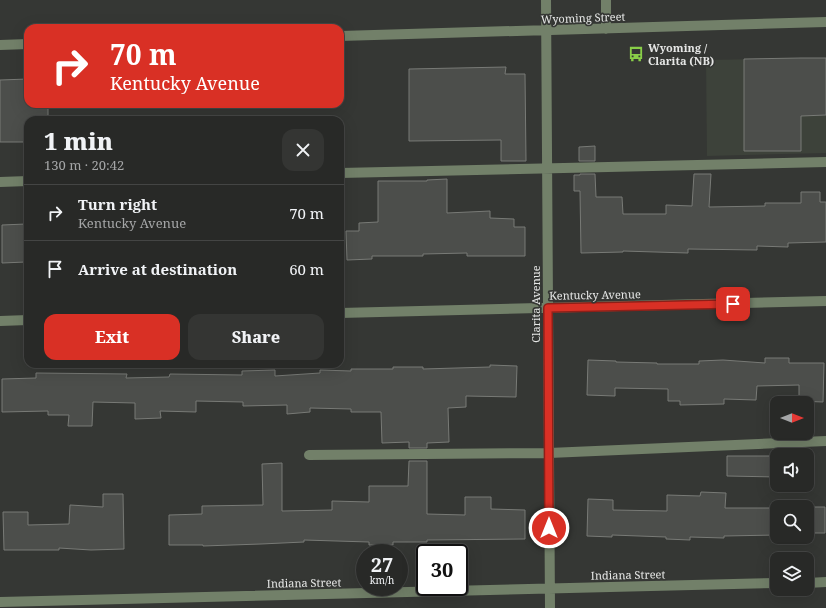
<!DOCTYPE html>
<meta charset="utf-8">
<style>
body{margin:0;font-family:"Noto Serif",serif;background:#343533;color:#f1f3f6;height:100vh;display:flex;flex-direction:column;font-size:15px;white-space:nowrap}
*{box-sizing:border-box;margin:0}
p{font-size:13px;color:#a5a6a7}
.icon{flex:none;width:22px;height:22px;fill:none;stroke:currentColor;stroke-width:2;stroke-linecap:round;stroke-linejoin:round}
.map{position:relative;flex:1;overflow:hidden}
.details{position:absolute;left:24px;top:116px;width:320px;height:252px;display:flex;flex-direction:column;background:#282927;border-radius:12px;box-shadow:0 4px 16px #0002,0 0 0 1px #444544}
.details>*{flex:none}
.top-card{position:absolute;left:24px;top:24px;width:320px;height:84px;border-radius:12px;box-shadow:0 4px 16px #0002,0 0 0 1px #444544;background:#d93025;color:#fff;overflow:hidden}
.needle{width:26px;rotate:90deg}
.fabs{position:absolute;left:770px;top:396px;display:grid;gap:8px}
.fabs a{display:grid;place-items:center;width:44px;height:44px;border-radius:8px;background:#282927;box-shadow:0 4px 16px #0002,0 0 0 1px #444544;font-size:20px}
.speed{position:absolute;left:356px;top:544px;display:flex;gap:8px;font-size:20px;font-weight:700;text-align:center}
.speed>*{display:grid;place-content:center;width:52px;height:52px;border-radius:50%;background:#282927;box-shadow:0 4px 16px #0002,0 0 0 1px #444544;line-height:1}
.speed small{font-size:10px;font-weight:400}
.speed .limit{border:2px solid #111;border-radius:6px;background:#fff;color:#111}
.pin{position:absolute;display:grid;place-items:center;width:34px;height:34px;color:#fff;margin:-17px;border-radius:8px;box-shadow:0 2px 6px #0006}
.me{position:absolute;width:44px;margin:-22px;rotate:0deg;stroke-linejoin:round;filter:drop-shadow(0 0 3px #0008)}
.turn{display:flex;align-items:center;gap:14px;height:84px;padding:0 20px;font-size:18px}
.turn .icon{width:52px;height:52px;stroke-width:2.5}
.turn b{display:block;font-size:28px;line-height:34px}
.round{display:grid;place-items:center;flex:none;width:42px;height:42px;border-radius:12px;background:#343533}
.overview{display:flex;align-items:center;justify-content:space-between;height:68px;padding:0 20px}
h1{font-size:24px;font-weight:800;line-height:30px}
.action{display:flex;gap:8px;margin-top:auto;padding:8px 20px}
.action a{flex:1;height:46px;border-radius:12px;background:#d93025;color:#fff;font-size:16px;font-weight:800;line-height:46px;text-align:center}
.action a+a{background:#343533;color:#f1f3f6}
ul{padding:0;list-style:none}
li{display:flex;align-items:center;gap:12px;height:56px;padding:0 20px;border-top:1px solid #444544}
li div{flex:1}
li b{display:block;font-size:15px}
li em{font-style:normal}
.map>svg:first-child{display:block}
.built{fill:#3d423a}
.building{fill:#4c4e4b;stroke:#787a76}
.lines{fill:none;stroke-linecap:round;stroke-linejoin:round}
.minor{stroke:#728069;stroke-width:10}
.route-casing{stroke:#8d1f18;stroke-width:10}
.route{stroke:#d93025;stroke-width:7}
.labels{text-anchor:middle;stroke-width:3.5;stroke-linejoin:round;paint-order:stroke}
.street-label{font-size:11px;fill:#e6e7e6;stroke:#353734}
.poi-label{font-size:11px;font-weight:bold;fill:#e6e7e6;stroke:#353734;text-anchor:start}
</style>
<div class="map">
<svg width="826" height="608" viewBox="0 0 826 608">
<rect width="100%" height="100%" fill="#353734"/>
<path class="built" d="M 826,58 L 826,153 L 707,156 L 706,60 Z"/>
<path class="building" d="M 801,58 L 826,58 L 826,115 L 801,116 L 801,151 L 744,151 L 744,59 Z
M 506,67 L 505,74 L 525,74 L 526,161 L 501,161 L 501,140 L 409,141 L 409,69 Z
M 28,79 L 28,104 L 48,104 L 48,120 L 28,120 L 28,142 L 0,142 L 0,80 Z
M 595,146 L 595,161 L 579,161 L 579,147 Z
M 580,174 L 595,174 L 596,197 L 622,197 L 623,214 L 666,214 L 666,205 L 692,206 L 694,174 L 711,174 L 709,207 L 765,206 L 765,203 L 801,203 L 801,192 L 820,192 L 820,202 L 826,202 L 826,242 L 788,243 L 788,247 L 757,246 L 757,250 L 688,249 L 688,253 L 623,251 L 623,252 L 581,253 L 580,191 L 574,191 L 574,175 L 580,175 Z
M 447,179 L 447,213 L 490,211 L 490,218 L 514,219 L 514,227 L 525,227 L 525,256 L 467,256 L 467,253 L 423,254 L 423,256 L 372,256 L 372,259 L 347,260 L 346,231 L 359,231 L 359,223 L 378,222 L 378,181 L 427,181 L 427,180 Z
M 26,224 L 26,262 L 2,263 L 2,225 Z
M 765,358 L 789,358 L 789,363 L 824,363 L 823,402 L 799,401 L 799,385 L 757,386 L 756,400 L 724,399 L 724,404 L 680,405 L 680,401 L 668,401 L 668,389 L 615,388 L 615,396 L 587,395 L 588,360 L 616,361 L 616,362 L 657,363 L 657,364 L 699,364 L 699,361 L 723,360 L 765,363 Z
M 490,365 L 517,366 L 516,397 L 466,396 L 466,407 L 448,408 L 449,442 L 427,443 L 427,448 L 409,448 L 409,442 L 382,443 L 381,412 L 351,412 L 351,409 L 310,408 L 310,412 L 287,414 L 287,405 L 243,406 L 243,402 L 196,401 L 196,412 L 160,411 L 161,418 L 135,419 L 135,403 L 93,402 L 92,426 L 68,426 L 69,415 L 48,415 L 48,411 L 2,412 L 2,379 L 36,378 L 36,373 L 127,374 L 126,378 L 169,377 L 170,374 L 242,375 L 242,371 L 275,370 L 275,376 L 320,373 L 320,370 L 351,371 L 351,369 L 393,369 L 393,367 L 423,367 L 423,369 L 490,367 Z
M 727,456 L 777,456 L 777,477 L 727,476 Z
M 409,461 L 427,461 L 427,514 L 465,515 L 465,497 L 491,497 L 491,509 L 525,510 L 525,539 L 427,540 L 427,542 L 393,542 L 393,545 L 369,545 L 369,542 L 304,540 L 304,542 L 261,544 L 203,546 L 203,545 L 169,545 L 169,515 L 202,514 L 202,506 L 263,505 L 262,464 L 282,463 L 282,511 L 332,510 L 332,501 L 369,502 L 369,486 L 408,486 Z
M 701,492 L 726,493 L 725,508 L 777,508 L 777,535 L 724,536 L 724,538 L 690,537 L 690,540 L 666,539 L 666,537 L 612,535 L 612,537 L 587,536 L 588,499 L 613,500 L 613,510 L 667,511 L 667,495 L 700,496 Z
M 103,494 L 123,494 L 124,549 L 91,550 L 59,548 L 59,550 L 4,550 L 3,512 L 28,512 L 28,525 L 69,524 L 70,505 L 103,507 Z
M 807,507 L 825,507 L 825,533 L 807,533 Z"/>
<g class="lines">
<path class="minor" d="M 546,0 L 550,608
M 606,0 L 606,29
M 340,36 L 826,22
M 0,45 L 28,44
M 340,173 L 826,162
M 0,182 L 28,181
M 340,313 L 826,301
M 0,321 L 28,320
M 309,455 L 549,453 L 826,441
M 807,583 L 826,582
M 0,602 L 777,583"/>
</g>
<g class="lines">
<defs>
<path id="route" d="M 549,528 L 548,308 L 733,304"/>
</defs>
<use href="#route" class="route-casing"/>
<use href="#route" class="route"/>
</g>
<defs>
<symbol id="bus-bare" viewBox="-9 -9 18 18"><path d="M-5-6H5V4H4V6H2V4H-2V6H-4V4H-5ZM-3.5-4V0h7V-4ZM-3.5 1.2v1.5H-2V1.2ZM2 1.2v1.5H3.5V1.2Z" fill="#89cf48" stroke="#353734" stroke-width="2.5" paint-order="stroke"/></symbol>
</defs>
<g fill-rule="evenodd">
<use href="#bus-bare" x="625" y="43" width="22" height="22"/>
</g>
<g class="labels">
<g class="street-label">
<text transform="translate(583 18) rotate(-2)" y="4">Wyoming Street</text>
<text transform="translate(595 295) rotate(-1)" y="4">Kentucky Avenue</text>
<text transform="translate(536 304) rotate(-90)" y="4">Clarita Avenue</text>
<text transform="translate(628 575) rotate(-1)" y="4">Indiana Street</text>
<text transform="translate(304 583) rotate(-1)" y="4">Indiana Street</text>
</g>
<g class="poi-label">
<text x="648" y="52">Wyoming /<tspan x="648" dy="13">Clarita (NB)</tspan></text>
</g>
</g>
</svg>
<div class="fabs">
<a><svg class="needle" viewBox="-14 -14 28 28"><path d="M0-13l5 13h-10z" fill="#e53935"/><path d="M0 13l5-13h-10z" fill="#a5a6a7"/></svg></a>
<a><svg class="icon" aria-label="sound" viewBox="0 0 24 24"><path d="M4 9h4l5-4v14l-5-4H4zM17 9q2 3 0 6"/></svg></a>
<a><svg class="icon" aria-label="search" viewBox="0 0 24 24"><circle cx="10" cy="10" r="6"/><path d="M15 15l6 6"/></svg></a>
<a><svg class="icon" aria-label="layers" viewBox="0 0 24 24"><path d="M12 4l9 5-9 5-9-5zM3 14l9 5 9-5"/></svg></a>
</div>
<div class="speed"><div>27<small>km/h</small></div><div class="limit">30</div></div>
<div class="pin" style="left:733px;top:304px;background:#d93025"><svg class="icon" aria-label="arrive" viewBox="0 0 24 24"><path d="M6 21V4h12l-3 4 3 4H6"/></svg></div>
<svg class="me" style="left:549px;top:528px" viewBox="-20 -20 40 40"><circle r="17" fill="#d93025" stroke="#fff" stroke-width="3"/><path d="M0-11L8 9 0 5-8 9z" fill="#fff"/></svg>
<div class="top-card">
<div class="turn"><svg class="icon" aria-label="right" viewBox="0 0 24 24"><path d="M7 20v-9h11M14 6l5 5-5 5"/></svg><div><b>70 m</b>Kentucky Avenue</div></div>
</div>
<section class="details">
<div class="overview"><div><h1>1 min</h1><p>130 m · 20:42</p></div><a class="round"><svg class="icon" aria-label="close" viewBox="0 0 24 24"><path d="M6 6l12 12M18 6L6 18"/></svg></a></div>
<ul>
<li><svg class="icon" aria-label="right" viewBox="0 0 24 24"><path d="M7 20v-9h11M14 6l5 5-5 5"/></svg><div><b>Turn right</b><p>Kentucky Avenue</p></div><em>70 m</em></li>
<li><svg class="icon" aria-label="arrive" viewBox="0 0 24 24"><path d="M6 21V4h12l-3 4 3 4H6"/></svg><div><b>Arrive at destination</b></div><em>60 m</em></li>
</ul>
<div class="action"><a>Exit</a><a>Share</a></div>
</section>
</div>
